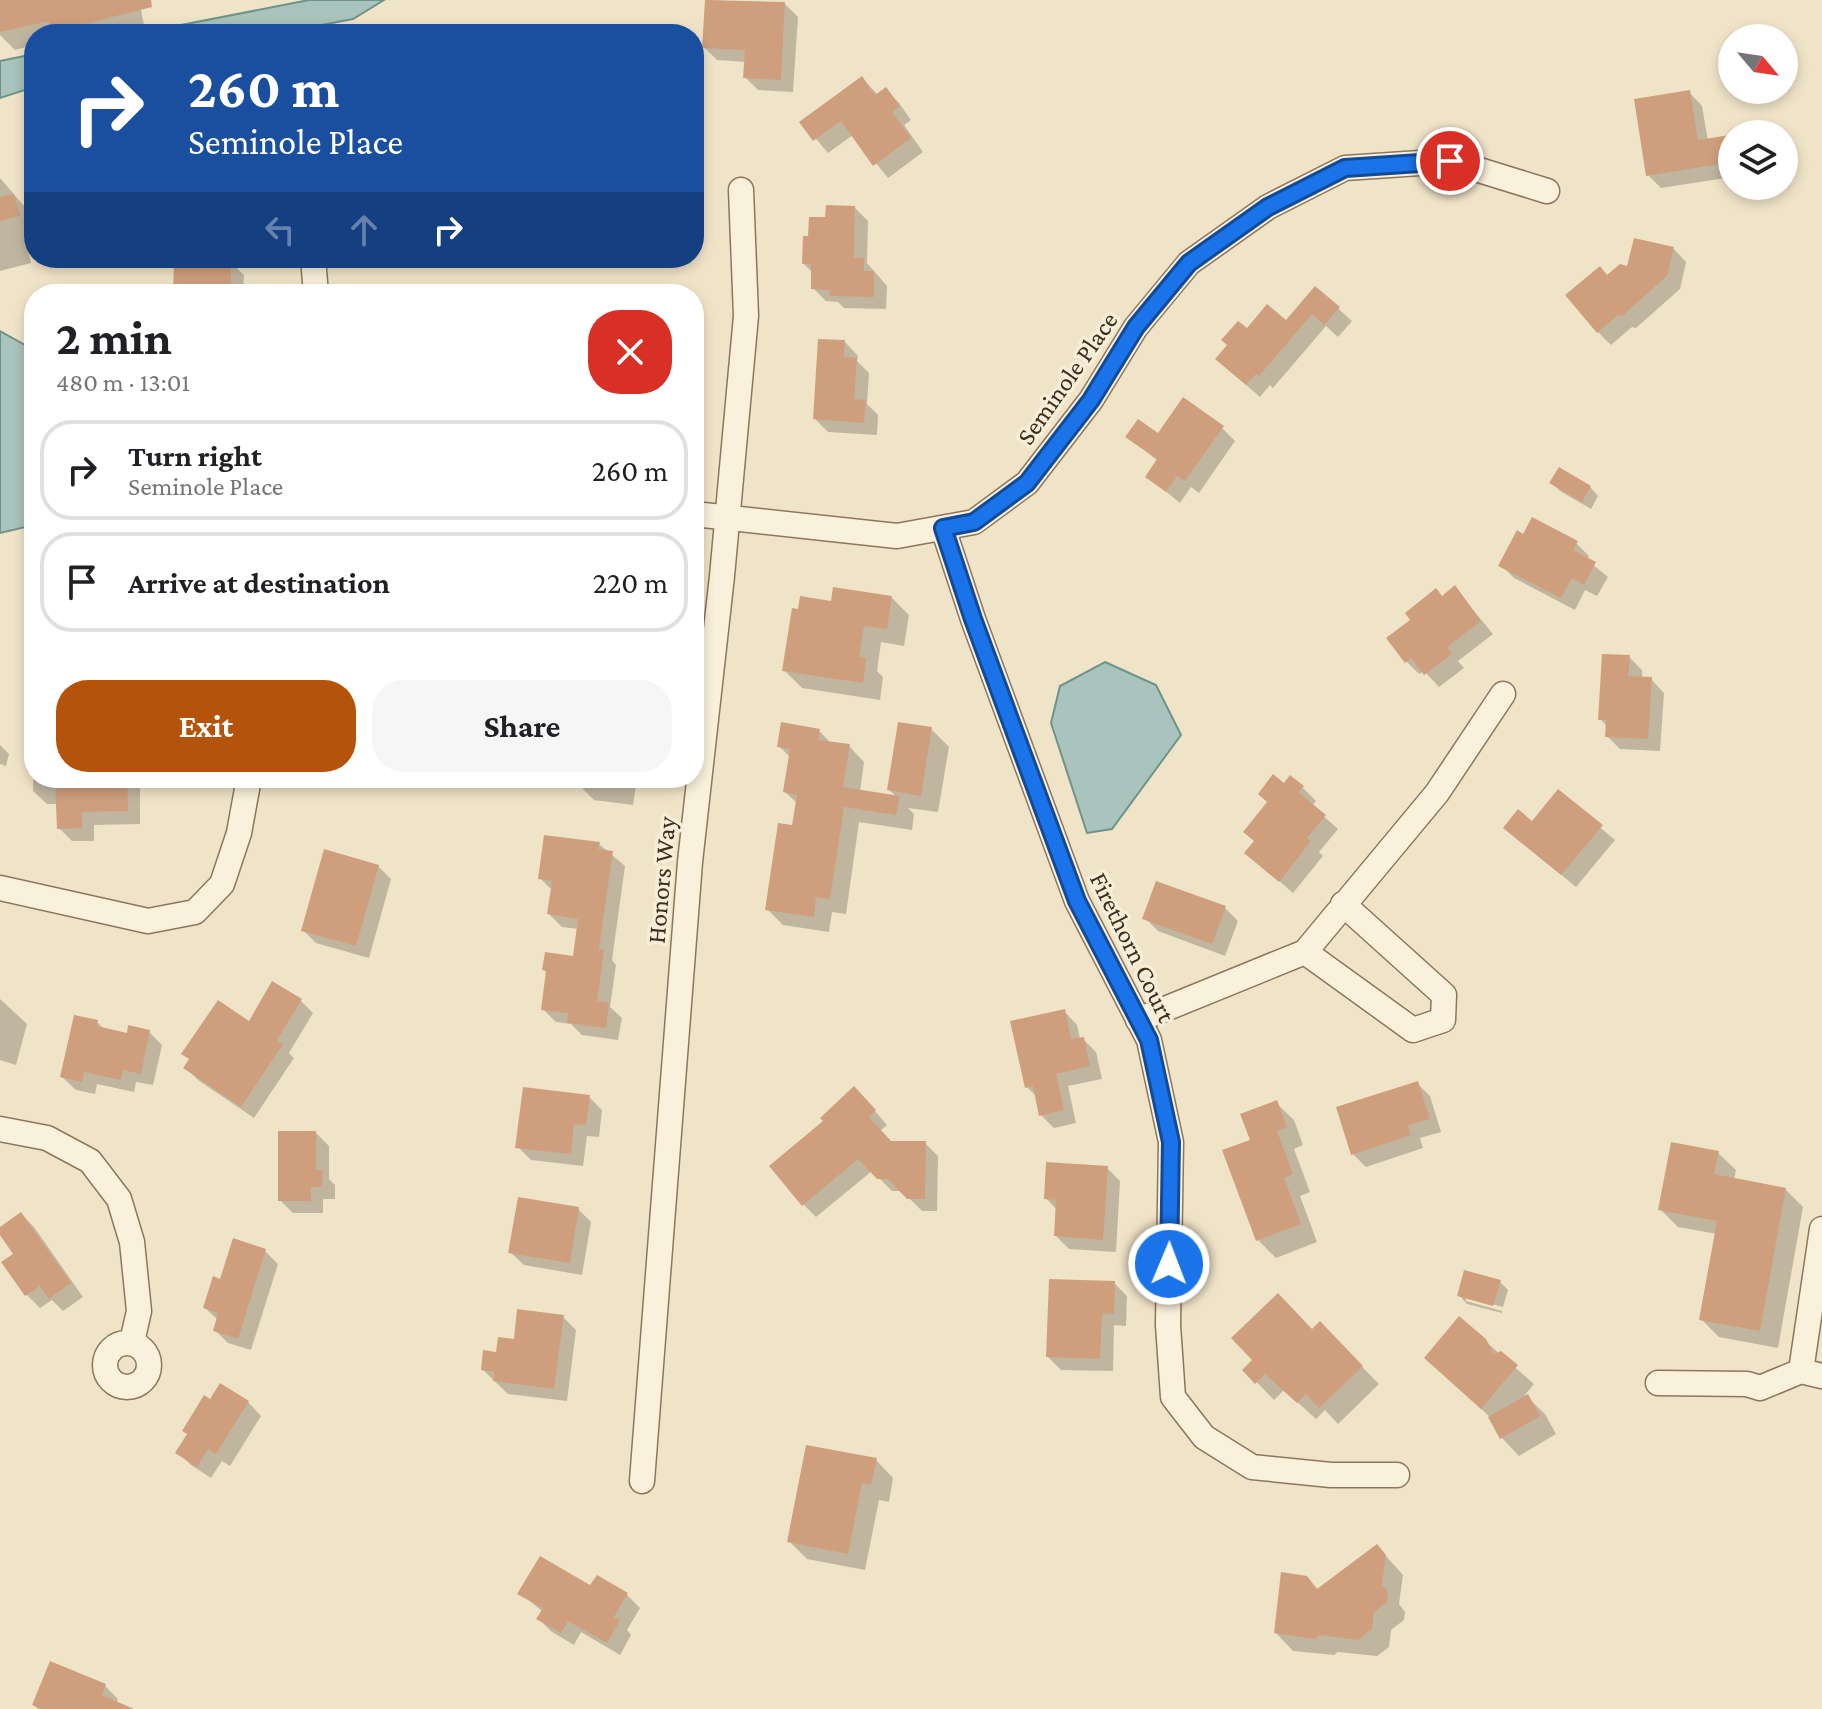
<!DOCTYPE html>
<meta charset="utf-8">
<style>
body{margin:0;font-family:"Crimson Pro",serif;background:#f6f6f6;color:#202124;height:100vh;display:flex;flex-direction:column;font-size:30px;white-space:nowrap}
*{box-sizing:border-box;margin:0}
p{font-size:26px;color:#757577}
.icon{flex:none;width:44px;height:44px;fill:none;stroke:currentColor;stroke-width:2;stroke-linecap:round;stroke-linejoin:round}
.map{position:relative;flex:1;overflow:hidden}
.panel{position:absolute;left:24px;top:284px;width:680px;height:504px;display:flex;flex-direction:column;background:#fff;border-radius:32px;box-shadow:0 4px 12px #0003}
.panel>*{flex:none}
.hud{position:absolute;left:24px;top:24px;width:680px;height:244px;border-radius:32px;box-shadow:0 4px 12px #0003;background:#1a4fa0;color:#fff;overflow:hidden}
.needle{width:52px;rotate:119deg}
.tools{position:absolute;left:1718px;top:24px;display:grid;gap:16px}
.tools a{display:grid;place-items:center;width:80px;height:80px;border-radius:50%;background:#fff;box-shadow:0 4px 12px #0003;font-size:40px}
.pin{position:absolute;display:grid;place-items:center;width:68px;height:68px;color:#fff;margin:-34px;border:4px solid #fff;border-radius:50%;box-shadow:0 2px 8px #0007}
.me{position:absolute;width:88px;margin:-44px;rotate:1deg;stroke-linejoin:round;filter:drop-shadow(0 0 6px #0008)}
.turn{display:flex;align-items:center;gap:28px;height:168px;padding:0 32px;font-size:36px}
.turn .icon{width:104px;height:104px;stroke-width:2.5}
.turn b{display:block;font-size:56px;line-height:68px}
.lanes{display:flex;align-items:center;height:76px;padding:0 32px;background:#0003;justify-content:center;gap:40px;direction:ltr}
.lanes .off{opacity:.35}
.round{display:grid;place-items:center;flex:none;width:84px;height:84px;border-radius:32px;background:#f6f6f6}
.overview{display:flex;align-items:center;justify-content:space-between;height:136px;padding:0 32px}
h1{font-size:48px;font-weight:700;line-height:60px}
.cta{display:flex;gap:16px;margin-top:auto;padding:16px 32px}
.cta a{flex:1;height:92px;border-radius:32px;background:#b45309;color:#fff;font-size:32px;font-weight:700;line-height:92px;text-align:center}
.cta a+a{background:#f6f6f6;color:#202124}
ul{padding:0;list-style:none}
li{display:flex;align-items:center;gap:24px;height:100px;margin:0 16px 12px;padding:0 16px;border:4px solid #e0e0e0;border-radius:32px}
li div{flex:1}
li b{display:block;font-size:30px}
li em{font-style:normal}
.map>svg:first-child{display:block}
.water{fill:#a9c4bc;stroke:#6f938a;stroke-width:2}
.shadow{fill:#0003}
.building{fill:#cf9f7d}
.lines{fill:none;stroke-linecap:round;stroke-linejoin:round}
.minor-casing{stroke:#8d765c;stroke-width:27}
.minor{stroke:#faf1dc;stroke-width:24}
.route-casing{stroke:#114b97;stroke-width:20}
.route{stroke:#1a73e8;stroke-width:14}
.labels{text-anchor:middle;stroke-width:7;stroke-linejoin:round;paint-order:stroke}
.street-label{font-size:26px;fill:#3d2e20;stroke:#f7eed8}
</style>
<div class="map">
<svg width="1822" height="1709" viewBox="0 0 1822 1709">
<rect width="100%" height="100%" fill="#f0e4c8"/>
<path class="water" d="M 309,0 L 384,0 L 353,19 L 274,34 L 135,34 Z
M 34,54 L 34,87 L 0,98 L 0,61 Z
M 0,331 L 34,350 L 34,525 L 0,533 Z
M 1105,662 L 1156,685 L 1181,735 L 1112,829 L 1087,833 L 1051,723 L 1060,686 Z"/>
<path class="shadow" d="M 0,0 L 139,0 L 145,30 L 128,34 L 34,34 L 34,45 L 15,50 L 0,35 Z
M 707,0 L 785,4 L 798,17 L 793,92 L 758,90 L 745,77 L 746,62 L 717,60 L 704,47 Z
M 862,78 L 878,95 L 886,90 L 899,103 L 911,120 L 904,125 L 923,152 L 888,178 L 853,135 L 828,153 L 802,122 Z
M 1689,92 L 1702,106 L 1708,141 L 1729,137 L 1732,140 L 1732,177 L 1661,188 L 1648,175 Z
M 0,178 L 31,214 L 34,225 L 34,234 L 24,236 L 31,263 L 0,271 Z
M 855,208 L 868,221 L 867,263 L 887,286 L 886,309 L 844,308 L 838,302 L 826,301 L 813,288 L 813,273 L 804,264 L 810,238 L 827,219 Z
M 1673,248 L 1686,262 L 1680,289 L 1636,328 L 1632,327 L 1611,345 L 1598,332 L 1629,269 Z
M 596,258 L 633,258 L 633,261 Z
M 230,262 L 244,275 L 243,291 L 246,294 L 170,294 L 171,290 L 175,290 Z
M 1315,288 L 1352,321 L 1338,337 L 1326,326 L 1273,388 L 1270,385 L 1260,397 L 1231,372 L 1247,331 L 1287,323 Z
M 845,342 L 858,356 L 857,361 L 869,373 L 867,404 L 878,415 L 877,435 L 828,432 L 815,419 Z
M 1222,428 L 1235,441 L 1199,493 L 1191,487 L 1180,503 L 1147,476 L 1158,461 L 1128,437 L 1158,436 Z
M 1552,483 L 1590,487 L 1598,496 L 1591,509 L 1560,491 Z
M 1524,536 L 1576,543 L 1589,556 L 1587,560 L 1608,577 L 1597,596 L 1585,590 L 1575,610 L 1514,578 L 1501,565 Z
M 1455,588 L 1493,634 L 1458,661 L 1464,668 L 1439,687 L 1424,671 L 1419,674 L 1406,661 L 1443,598 Z
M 891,597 L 909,615 L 904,646 L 881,642 L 877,671 L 883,677 L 880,700 L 802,688 L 784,670 L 800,611 L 833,603 Z
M 1629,657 L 1642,670 L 1642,679 L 1651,679 L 1664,693 L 1660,751 L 1620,749 L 1607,736 L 1607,726 L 1600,719 Z
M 931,729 L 949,747 L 938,812 L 908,808 L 914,814 L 912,830 L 859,822 L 846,914 L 832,912 L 829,932 L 783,925 L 767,909 L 794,827 L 798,804 L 785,792 L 791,758 L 780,747 L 819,731 L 832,744 L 849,746 L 864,762 L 860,792 L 897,797 L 889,790 Z
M 0,745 L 9,754 L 6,766 L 0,764 Z
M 33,769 L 34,778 L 136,778 L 140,781 L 140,824 L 94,825 L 94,841 L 72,841 L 59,828 L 58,804 L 47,804 L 33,791 Z
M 450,778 L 469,778 L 468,783 Z
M 582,778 L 637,778 L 633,805 L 594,800 L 581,787 Z
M 1303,788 L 1316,801 L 1312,806 L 1338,829 L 1319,852 L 1323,856 L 1293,893 L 1247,853 Z
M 1558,792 L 1615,840 L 1576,887 L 1505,828 L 1533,824 Z
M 599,844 L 625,866 L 612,960 L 616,965 L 610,1007 L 622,1018 L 618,1040 L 582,1035 L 571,1024 L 556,1022 L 543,1009 L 548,973 L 544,970 L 575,958 L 579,929 L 562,927 L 549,914 L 553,891 L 540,878 Z
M 378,866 L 391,879 L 369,958 L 316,943 L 303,930 Z
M 1225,908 L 1238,921 L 1225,956 L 1158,931 L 1145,918 Z
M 0,999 L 27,1024 L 16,1065 L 0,1060 Z
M 301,1001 L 313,1013 L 289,1053 L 294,1058 L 254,1118 L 198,1080 L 186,1068 L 191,1061 L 184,1054 Z
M 1064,1011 L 1077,1025 L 1080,1039 L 1083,1039 L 1096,1052 L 1102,1079 L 1068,1086 L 1076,1123 L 1054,1128 L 1041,1115 L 1037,1097 L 1027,1087 Z
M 97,1022 L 105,1030 L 129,1035 L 149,1032 L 162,1045 L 153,1085 L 136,1082 L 134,1092 L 97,1084 L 95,1094 L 76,1090 L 62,1077 Z
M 1417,1083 L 1430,1096 L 1441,1132 L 1420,1138 L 1423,1148 L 1366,1167 L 1353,1154 Z
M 589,1097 L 602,1110 L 599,1137 L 587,1136 L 583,1166 L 531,1160 L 518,1147 Z
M 867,1102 L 887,1125 L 880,1131 L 891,1143 L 925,1143 L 938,1156 L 937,1211 L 922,1211 L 902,1191 L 892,1191 L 872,1171 L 816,1217 L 803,1204 Z
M 1276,1103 L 1294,1120 L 1303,1145 L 1294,1149 L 1310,1192 L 1300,1196 L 1317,1242 L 1276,1258 L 1258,1240 L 1252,1141 Z
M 316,1133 L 329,1146 L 329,1179 L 335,1185 L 335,1199 L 323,1199 L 323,1213 L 293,1213 L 280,1200 Z
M 1718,1153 L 1736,1170 L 1734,1180 L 1785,1189 L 1803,1207 L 1778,1348 L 1719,1337 L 1701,1319 L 1717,1234 L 1678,1227 L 1660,1209 Z
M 1107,1168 L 1120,1181 L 1116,1252 L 1069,1249 L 1056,1236 L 1057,1210 L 1046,1198 Z
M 578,1209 L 591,1222 L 582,1275 L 524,1265 L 510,1252 Z
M 21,1214 L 34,1227 L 83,1297 L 63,1311 L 52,1300 L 40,1308 L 27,1295 L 4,1263 L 16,1254 L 0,1229 Z
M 265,1251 L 278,1264 L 251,1350 L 228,1343 L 215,1330 L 218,1320 L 205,1308 Z
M 1500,1282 L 1508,1290 L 1503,1307 L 1466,1297 L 1466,1301 L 1502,1311 L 1502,1313 L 1467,1304 L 1459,1295 Z
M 1114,1283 L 1127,1296 L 1126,1326 L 1114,1325 L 1113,1371 L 1061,1370 L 1048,1357 Z
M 563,1317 L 576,1330 L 567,1401 L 508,1394 L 483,1370 L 515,1341 Z
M 1320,1324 L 1379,1384 L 1338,1424 L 1325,1410 L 1316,1419 L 1284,1390 L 1274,1400 L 1245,1370 L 1312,1332 Z
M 1484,1340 L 1534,1384 L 1525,1395 L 1545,1414 L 1556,1434 L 1519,1456 L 1502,1438 L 1491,1418 L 1444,1375 Z
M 210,1402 L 248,1402 L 261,1416 L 230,1466 L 222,1461 L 211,1478 L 191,1465 L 178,1452 Z
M 876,1460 L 893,1478 L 889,1502 L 879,1500 L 865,1570 L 807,1559 L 789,1541 Z
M 1377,1546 L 1403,1575 L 1399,1604 L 1405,1612 L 1404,1620 L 1391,1630 L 1389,1647 L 1377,1656 L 1338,1652 L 1334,1655 L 1293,1651 L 1276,1633 L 1306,1578 L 1319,1590 Z
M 591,1588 L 627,1595 L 640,1608 L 627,1630 L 631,1635 L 620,1655 L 581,1632 L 574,1645 L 552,1632 L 539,1619 L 543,1612 L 520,1593 Z
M 105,1686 L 118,1699 L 116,1703 L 125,1709 L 38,1709 L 34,1705 Z"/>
<path class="building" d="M 0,0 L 151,0 L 152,7 L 52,32 L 49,21 L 0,32 Z
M 705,0 L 785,2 L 781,80 L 743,78 L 745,50 L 702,48 Z
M 862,76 L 875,95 L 886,87 L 900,106 L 892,112 L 911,138 L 873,166 L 841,121 L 813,141 L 799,122 Z
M 1690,90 L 1698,140 L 1730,135 L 1732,162 L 1646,176 L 1634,99 Z
M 14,194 L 20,216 L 0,221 L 0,197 Z
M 826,205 L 855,206 L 854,258 L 864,258 L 864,271 L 874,271 L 874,297 L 829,296 L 830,290 L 811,289 L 811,264 L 802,264 L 803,236 L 808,236 L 809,217 L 825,217 Z
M 1634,238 L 1674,247 L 1667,276 L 1622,316 L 1618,315 L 1597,333 L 1565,295 L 1600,266 L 1607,275 L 1620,264 L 1627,266 Z
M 174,258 L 231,260 L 231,294 L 173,294 Z
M 1315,286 L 1340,307 L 1324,325 L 1312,314 L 1259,376 L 1256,374 L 1246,385 L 1215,359 L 1227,345 L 1221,340 L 1238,321 L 1247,328 L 1267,304 L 1286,320 Z
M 818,339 L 845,340 L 844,357 L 857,358 L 854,399 L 866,400 L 864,423 L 813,419 Z
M 1183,397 L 1224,426 L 1185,481 L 1177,476 L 1166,492 L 1145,477 L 1157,459 L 1125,437 L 1138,419 L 1158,433 Z
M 1559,467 L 1591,486 L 1582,502 L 1549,483 Z
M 1532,517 L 1578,541 L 1573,550 L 1596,562 L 1584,585 L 1572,578 L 1561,598 L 1498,566 L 1517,530 L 1523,534 Z
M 1455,585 L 1481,621 L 1447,647 L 1452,654 L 1424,675 L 1411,658 L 1405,663 L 1386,638 L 1410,620 L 1405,613 L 1436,588 L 1442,596 Z
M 833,587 L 892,596 L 887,629 L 864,626 L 859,657 L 866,658 L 863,683 L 782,671 L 792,608 L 798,609 L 800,596 L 831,601 Z
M 1602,654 L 1630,655 L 1628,676 L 1652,677 L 1648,739 L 1605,737 L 1606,720 L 1598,720 Z
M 781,722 L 820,729 L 818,740 L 850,744 L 843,787 L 900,796 L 896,815 L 844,807 L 830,899 L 816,897 L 814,917 L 765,910 L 778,823 L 792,825 L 797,795 L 783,792 L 790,749 L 777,747 Z
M 898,722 L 932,727 L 921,796 L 887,790 Z
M 1273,774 L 1284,783 L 1290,775 L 1304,786 L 1299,793 L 1326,815 L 1307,838 L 1311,841 L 1279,882 L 1244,853 L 1254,841 L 1243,832 L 1267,802 L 1258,794 Z
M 55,778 L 127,778 L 128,811 L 82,812 L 82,828 L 57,829 Z
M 1558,789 L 1603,825 L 1561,875 L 1503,828 L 1518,809 L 1532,821 Z
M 544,835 L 600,842 L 598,849 L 613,851 L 599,949 L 604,950 L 597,1001 L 609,1003 L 606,1028 L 567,1023 L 568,1013 L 541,1010 L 546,971 L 542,970 L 545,952 L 573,956 L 578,919 L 547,914 L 552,881 L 538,879 Z
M 324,849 L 379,865 L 356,946 L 301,931 Z
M 1156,881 L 1226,906 L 1212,944 L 1142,919 Z
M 272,981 L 302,999 L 277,1040 L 283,1044 L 241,1107 L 183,1068 L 189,1059 L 181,1054 L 218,1000 L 249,1021 Z
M 1065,1009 L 1071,1039 L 1084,1037 L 1090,1066 L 1056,1074 L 1064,1110 L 1039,1116 L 1033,1086 L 1025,1088 L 1010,1021 Z
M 74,1015 L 98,1020 L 97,1026 L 127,1033 L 128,1025 L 150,1030 L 141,1074 L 123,1070 L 121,1080 L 84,1072 L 82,1082 L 60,1077 Z
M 1418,1081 L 1430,1119 L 1408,1125 L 1411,1135 L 1351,1155 L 1336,1107 Z
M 854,1086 L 876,1110 L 869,1117 L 891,1141 L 926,1141 L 925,1199 L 907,1199 L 888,1179 L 877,1179 L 858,1159 L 802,1206 L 769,1166 L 823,1121 L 820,1118 Z
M 523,1087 L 590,1095 L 586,1125 L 574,1124 L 571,1154 L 515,1148 Z
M 1277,1100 L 1287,1127 L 1277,1131 L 1293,1174 L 1284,1178 L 1301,1224 L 1256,1241 L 1222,1150 L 1250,1140 L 1240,1114 Z
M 278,1131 L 316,1131 L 316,1170 L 323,1170 L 322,1187 L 311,1187 L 311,1201 L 278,1201 Z
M 1671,1142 L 1719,1151 L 1714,1174 L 1786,1188 L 1760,1331 L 1699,1320 L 1717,1221 L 1658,1210 Z
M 1046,1162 L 1108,1166 L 1103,1240 L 1054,1236 L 1056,1200 L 1044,1199 Z
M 518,1197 L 579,1207 L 570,1263 L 508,1253 Z
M 21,1212 L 71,1283 L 49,1299 L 40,1286 L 25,1296 L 1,1262 L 13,1254 L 0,1235 L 0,1227 Z
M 233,1238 L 266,1249 L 238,1339 L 213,1331 L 218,1313 L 203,1308 L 213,1276 L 220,1279 Z
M 1464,1270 L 1501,1280 L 1493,1306 L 1457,1296 Z
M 1049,1279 L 1115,1281 L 1114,1314 L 1102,1313 L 1100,1359 L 1046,1357 Z
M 1278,1293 L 1312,1329 L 1320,1321 L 1363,1366 L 1319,1408 L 1306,1394 L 1297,1403 L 1265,1374 L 1255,1384 L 1242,1370 L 1252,1360 L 1231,1338 Z
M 517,1309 L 564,1315 L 554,1389 L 493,1381 L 494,1372 L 481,1370 L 483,1350 L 496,1352 L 498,1337 L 514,1339 Z
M 1459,1316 L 1486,1339 L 1494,1354 L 1501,1351 L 1518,1365 L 1481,1409 L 1424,1358 Z
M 220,1383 L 249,1401 L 216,1454 L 208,1449 L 197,1467 L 175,1453 L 187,1434 L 182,1431 L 204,1395 L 210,1399 Z
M 1528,1394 L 1540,1416 L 1500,1439 L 1488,1417 Z
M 806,1445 L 877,1458 L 871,1485 L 862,1483 L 848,1554 L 787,1542 Z
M 1377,1544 L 1386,1555 L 1382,1584 L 1388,1592 L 1387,1602 L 1374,1612 L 1372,1629 L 1358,1640 L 1320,1635 L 1315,1639 L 1274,1633 L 1281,1572 L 1307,1576 L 1317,1589 Z
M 540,1556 L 590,1585 L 597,1575 L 628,1593 L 614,1617 L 620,1620 L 607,1643 L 568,1621 L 561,1633 L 536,1619 L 543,1608 L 517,1594 Z
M 50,1661 L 106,1684 L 102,1695 L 134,1709 L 41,1709 L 32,1705 Z"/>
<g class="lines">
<defs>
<path id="minor" d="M 313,258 L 316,294
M 694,514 L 897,536 L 974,522 L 1027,483 L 1091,400 L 1136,327 L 1189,263 L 1268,207 L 1345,168 L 1450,161 L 1547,191
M 943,528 L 973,619 L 1077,901 L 1149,1040 L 1171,1142 L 1168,1325 L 1173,1397 L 1204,1437 L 1252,1467 L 1331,1475 L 1397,1475
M 0,888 L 148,921 L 195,912 L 222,884 L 239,833 L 249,778
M 1305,952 L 1413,1030 L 1443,1020 L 1444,995 L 1343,904
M 1138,1020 L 1305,952 L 1437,793 L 1503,694
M 0,1129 L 47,1138 L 90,1161 L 119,1199 L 132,1242 L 139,1311 L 132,1342
M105 1365a22 22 0 1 1 44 0a22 22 0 1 1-44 0Z
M 1801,1371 L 1822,1229
M 1658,1383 L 1747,1384 L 1760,1388 L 1801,1371 L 1822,1376
M 642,1481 L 690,862 L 722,576 L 746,316 L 741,190"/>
</defs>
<use href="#minor" class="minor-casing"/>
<use href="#minor" class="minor"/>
</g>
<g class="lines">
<defs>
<path id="route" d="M 1169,1264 L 1171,1142 L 1149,1040 L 1077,901 L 973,619 L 943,528 L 974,522 L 1027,483 L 1091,400 L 1136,327 L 1189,263 L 1268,207 L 1345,168 L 1450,161"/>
</defs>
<use href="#route" class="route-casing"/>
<use href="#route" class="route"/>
</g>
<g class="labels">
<g class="street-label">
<text transform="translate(1067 378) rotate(-55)" y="9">Seminole Place</text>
<text transform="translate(661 880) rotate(-85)" y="9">Honors Way</text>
<text transform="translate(1133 947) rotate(64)" y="9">Firethorn Court</text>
</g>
</g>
</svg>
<div class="tools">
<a><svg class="needle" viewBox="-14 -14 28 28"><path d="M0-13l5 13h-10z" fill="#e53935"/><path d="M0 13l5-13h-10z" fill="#757577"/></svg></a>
<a><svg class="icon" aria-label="layers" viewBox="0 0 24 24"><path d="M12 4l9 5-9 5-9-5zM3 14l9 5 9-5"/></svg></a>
</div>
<div class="pin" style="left:1450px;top:161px;background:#d93025"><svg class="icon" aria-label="arrive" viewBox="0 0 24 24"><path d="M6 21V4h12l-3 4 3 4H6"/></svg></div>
<svg class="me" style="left:1169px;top:1264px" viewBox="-20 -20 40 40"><circle r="17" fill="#1a73e8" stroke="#fff" stroke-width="3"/><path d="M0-11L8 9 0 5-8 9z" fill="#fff"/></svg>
<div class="hud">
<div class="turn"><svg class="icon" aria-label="right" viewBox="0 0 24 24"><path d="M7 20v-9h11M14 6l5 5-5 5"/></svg><div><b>260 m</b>Seminole Place</div></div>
<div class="lanes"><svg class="icon off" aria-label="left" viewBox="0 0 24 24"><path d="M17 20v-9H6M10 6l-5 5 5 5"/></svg><svg class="icon off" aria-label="ahead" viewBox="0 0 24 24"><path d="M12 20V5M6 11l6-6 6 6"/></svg><svg class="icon" aria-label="right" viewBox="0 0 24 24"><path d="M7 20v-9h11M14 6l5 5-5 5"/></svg></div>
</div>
<section class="panel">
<div class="overview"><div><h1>2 min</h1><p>480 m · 13:01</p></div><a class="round" style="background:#d93025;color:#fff"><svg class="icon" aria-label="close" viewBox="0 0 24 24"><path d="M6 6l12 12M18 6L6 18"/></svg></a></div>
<ul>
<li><svg class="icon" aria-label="right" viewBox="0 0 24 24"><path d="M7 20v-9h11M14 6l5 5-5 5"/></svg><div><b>Turn right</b><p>Seminole Place</p></div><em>260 m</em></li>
<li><svg class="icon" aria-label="arrive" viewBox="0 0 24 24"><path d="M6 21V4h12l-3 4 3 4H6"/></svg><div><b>Arrive at destination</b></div><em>220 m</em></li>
</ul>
<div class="cta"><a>Exit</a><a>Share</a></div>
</section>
</div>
